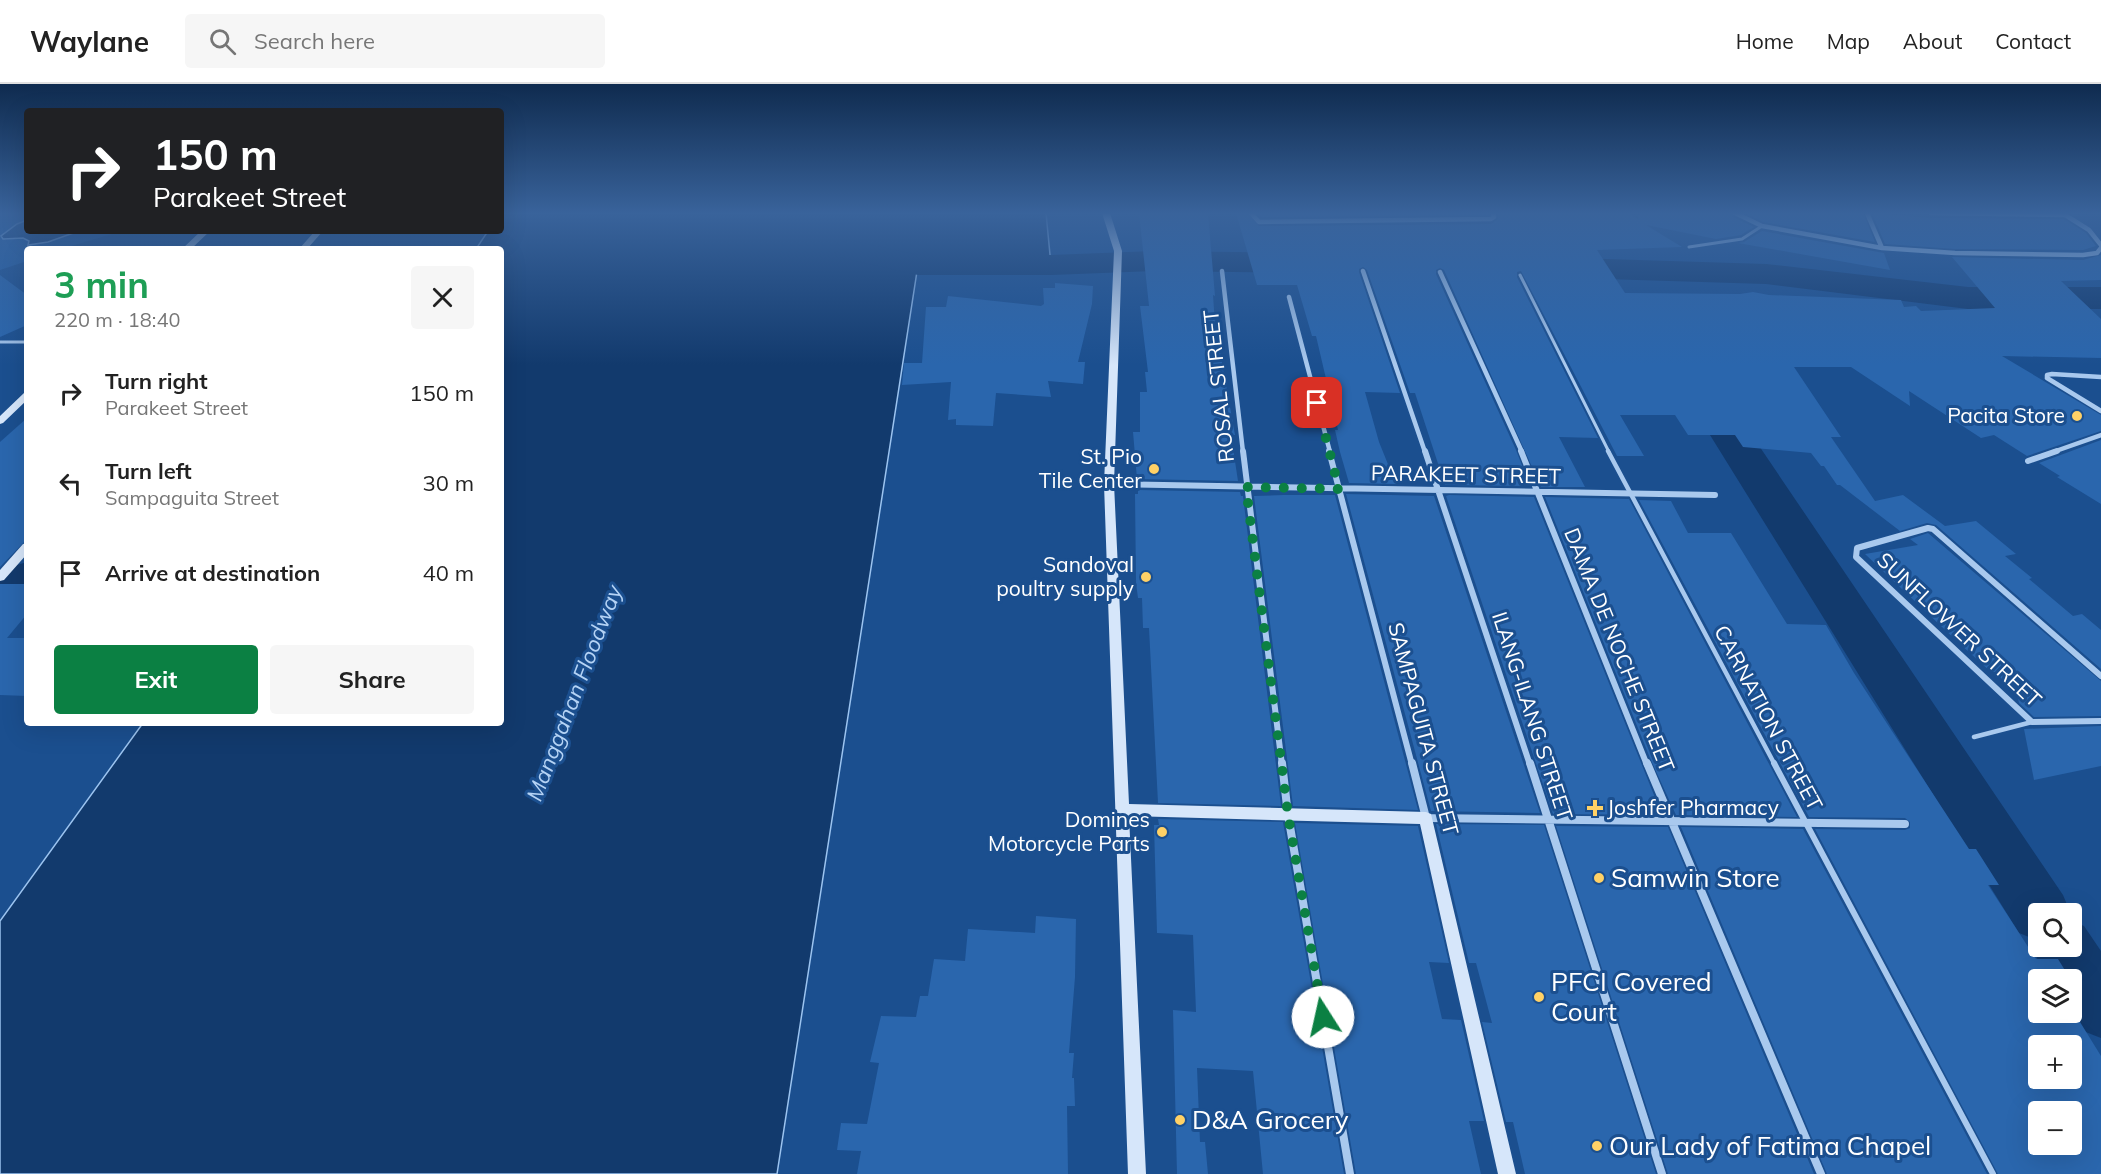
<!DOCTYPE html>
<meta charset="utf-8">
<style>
body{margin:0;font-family:Mulish,sans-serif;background:#f6f6f6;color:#222;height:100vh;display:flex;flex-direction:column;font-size:22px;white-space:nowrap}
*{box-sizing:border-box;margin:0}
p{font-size:20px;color:#767676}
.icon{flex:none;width:33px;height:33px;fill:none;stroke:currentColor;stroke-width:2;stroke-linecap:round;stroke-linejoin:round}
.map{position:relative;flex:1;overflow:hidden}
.sheet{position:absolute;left:24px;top:162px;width:480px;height:480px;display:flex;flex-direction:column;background:#fff;border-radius:6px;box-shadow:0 6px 24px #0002}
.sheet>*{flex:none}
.top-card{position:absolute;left:24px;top:24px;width:480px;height:126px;border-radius:6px;box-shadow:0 6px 24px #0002;background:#202124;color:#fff;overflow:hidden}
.buttons{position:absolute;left:2028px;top:819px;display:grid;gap:12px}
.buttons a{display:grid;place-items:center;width:54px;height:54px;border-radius:6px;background:#fff;box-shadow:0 6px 24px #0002;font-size:30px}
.pin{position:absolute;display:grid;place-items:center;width:51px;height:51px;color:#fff;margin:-26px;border-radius:12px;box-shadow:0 3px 9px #0006}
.me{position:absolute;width:66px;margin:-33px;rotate:350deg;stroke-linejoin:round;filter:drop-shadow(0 0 4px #0008)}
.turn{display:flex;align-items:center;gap:21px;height:126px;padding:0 30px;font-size:27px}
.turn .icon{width:78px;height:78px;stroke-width:2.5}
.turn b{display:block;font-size:42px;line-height:51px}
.round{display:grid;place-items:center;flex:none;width:63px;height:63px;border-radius:6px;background:#f6f6f6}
.head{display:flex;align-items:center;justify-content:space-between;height:102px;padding:0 30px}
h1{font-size:36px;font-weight:700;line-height:45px;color:#1e9e55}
.button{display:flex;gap:12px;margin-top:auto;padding:12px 30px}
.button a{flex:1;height:69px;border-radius:6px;background:#0b8043;color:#fff;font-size:24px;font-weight:700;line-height:69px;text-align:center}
.button a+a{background:#f6f6f6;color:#222}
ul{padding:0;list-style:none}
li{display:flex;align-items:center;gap:18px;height:90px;padding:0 30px}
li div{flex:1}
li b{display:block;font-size:22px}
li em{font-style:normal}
header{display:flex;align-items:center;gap:36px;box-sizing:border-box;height:84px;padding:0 30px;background:#fff;border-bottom:2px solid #e0e0e0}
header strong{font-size:28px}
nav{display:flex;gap:33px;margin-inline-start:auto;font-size:21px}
.search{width:420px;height:54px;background:#f6f6f6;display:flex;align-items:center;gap:15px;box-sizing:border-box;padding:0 21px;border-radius:6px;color:#767676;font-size:22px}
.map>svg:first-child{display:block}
.green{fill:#2461a8}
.water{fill:#123a6d;stroke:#9cc4f0;stroke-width:1.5}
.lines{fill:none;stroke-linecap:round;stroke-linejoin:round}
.river{fill:#123a6d;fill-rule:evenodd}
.building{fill:#2a66ad;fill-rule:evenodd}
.lane-far2{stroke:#a9c9ee;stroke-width:3}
.lane-far1{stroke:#a9c9ee;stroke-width:4.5}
.lane{stroke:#a9c9ee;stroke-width:6}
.street-far2{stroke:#a9c9ee;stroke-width:4.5}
.street-far1{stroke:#a9c9ee;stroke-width:6}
.street{stroke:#a9c9ee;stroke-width:8}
.secondary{fill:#d6e6fa;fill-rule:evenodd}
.route{stroke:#0b8043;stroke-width:10;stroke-dasharray:0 18}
.poi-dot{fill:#ffd166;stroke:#1b4f8f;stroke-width:2}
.labels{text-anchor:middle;stroke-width:6;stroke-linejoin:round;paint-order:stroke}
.street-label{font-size:21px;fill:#fff;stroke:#1b4f8f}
.poi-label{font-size:21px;fill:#fff;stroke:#1b4f8f;text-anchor:end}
.water-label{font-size:22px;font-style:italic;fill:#b5d3f5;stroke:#1b4f8f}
.near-poi-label{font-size:26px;fill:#fff;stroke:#1b4f8f;text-anchor:start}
</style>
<header>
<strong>Waylane</strong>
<div class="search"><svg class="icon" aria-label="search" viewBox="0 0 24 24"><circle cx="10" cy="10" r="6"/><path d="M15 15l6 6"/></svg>Search here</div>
<nav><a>Home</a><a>Map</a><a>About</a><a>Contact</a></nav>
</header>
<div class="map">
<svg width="2101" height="1090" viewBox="0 0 2101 1090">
<rect width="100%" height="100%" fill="#1b4f8f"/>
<path class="green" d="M 0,129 L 27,129 L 27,147 L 122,147 L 61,165 L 27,165 L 27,177 L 0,186 Z"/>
<path class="water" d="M 501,129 L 1046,129 L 1051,181 L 918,181 L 777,1090 L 0,1090 L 0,837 L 143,639 L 501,639 L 501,165 L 476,165 L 488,147 L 501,147 Z
M 27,136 L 27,147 L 79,147 L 48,158 L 28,161 L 29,157 L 23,154 L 3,155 L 1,152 L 17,140 Z"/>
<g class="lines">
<path class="river" d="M 850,156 L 918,171 L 1051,171 L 1154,167 L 1317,169 L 1329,172 L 1334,179 L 1329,186 L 1317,189 L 1154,187 L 1051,191 L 918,191 L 838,173 L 833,166 L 838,159 Z
M 1541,173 L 1766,180 L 1968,203 L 2101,203 L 2101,225 L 1968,225 L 1766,200 L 1541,193 L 1529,190 L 1524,183 L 1529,176 Z
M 1693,281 L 1707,285 L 2063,811 L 2071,830 L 2038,830 L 2038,862 L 2072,862 L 2072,837 L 2084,842 L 2101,867 L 2101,954 L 2078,945 L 2068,928 L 2072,928 L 2072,896 L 2048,896 L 2031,862 L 2034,855 L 2019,849 L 1674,293 L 1679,285 Z
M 27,478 L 27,511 L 14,514 L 0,510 L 0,486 Z"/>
</g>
<path class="building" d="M 1139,129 L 1208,129 L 1215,212 L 1213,211 L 1215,240 L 1235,351 L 1231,351 L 1238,397 L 1137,395 L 1133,348 L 1140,348 L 1140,308 L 1147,308 L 1145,288 L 1148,288 L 1140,222 L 1149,222 Z
M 1236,129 L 1247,129 L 1259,142 L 1491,140 L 1498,135 L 1498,129 L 1628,129 L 1638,135 L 1639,129 L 1731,129 L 1733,133 L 1754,143 L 1741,151 L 1716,155 L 1646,141 L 1682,163 L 1597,166 L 1625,209 L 1740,210 L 1753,208 L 1769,211 L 1901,216 L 1904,223 L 1916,222 L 1921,227 L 1995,224 L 1952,173 L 2083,176 L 2101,171 L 2101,196 L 2061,197 L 2101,235 L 2101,274 L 2002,272 L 2101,331 L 2101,347 L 2027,372 L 1994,351 L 1981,354 L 1909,307 L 1910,322 L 1851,283 L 1794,283 L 1841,353 L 1831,353 L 1875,417 L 1903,411 L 1945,442 L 1976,437 L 2016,470 L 2005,472 L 2032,494 L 2029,495 L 2073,532 L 2082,530 L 2101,546 L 2101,585 L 1936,441 L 1927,439 L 1900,447 L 1840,401 L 1837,401 L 1824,382 L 1821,382 L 1811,369 L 1743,363 L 1735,351 L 1688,351 L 1675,331 L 1620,331 L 1644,372 L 1617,372 L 1521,187 L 1517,188 L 1517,193 L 1598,354 L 1559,353 L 1585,403 L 1541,403 L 1444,186 L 1440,184 L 1436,186 L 1436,190 L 1516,366 L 1530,402 L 1445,401 L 1415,309 L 1410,309 L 1367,186 L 1363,183 L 1359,185 L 1359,188 L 1400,309 L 1365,308 L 1379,358 L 1396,400 L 1349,399 L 1340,368 L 1335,346 L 1338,346 L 1316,252 L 1312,252 L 1297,201 L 1257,201 Z
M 1257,129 L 1489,129 L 1489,131 L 1261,133 Z
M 1745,129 L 1863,129 L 1875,158 L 1763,138 Z
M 1872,129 L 1931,134 L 2064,135 L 2086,149 L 2096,162 L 2083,166 L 1955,165 L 1885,160 Z
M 1762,147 L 1884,169 L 1890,186 L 1738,159 L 1744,158 Z
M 0,191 L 27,211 L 27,241 L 0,253 Z
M 1055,199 L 1093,202 L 1092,220 L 1078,278 L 1085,278 L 1083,300 L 1048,297 L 1051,313 L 996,309 L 993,342 L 956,341 L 956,335 L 948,336 L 951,298 L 902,301 L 904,279 L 922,279 L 926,223 L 946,223 L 948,212 L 1041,222 L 1044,220 L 1043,204 L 1055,204 Z
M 27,334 L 27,455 L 0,483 L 0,358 Z
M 2101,356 L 2101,420 L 2057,393 L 2060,392 L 2039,379 Z
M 1138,406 L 1240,408 L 1241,412 L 1243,412 L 1281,722 L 1158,719 L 1149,544 L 1143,544 L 1142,514 L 1138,514 L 1136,499 L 1135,410 L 1138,410 Z
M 1346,410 L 1434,412 L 1540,729 L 1431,727 Z
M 1284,411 L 1335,411 L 1418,726 L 1293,722 L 1254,412 Z
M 1449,411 L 1534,413 L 1662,731 L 1553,730 L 1446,412 Z
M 1545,413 L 1629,415 L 1797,733 L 1676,731 L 1650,674 Z
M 1639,416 L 1671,417 L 1688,449 L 1731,449 L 1787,540 L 1826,541 L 1854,589 L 1969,765 L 1976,765 L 1999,801 L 1988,801 L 2036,875 L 2058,875 L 2071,896 L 2038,896 L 2038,928 L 2072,928 L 2072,925 L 2101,972 L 2101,1090 L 1998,1090 L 1815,745 L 1905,746 L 1910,744 L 1910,738 L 1905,734 L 1809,733 ZM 2038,962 L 2072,962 L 2072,994 L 2038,994 ZM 2038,1028 L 2072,1028 L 2072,1060 L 2038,1060 Z
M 1928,449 L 2101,597 L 2101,632 L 2034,633 L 2019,619 L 2017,610 L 1995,588 L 1991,588 L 1960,560 L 1865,470 L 1918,461 L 1910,455 Z
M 0,500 L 27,500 L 27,530 L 7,554 L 27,554 L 27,612 L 0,611 Z
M 2101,642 L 2101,682 L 2034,696 L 2024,645 Z
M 1158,735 L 1283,738 L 1344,1090 L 1263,1090 L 1253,987 L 1197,984 L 1200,1058 L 1205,1058 L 1208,1090 L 1177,1090 L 1173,926 L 1196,928 L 1193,851 L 1157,849 L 1154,741 L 1159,741 Z
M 1295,739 L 1418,742 L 1449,879 L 1429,878 L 1442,935 L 1461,936 L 1484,1037 L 1469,1037 L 1481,1090 L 1356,1090 Z
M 1436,740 L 1544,741 L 1656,1090 L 1525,1090 L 1513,1038 L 1506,1038 L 1482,938 L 1492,939 L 1476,879 L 1469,879 Z
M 1556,742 L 1668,743 L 1814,1090 L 1668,1090 Z
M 1681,743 L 1803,745 L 1987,1090 L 1827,1090 Z
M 1036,832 L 1076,835 L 1075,893 L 1069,969 L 1074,969 L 1072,994 L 1074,994 L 1075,1022 L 1067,1022 L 1068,1090 L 857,1090 L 861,1067 L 837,1066 L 841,1039 L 867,1040 L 879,979 L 870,978 L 881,932 L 916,933 L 920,912 L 928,912 L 934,875 L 965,877 L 968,845 L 1035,849 Z"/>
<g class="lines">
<path class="lane-far2" d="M 1689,163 L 1742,155 L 1762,142
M 1520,191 L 1609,368
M 0,258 L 27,258"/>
<path class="lane-far1" d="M 1608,367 L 1775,681
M 1974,653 L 2032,638"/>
<path class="lane" d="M 1774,679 L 1993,1090"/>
<path class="street-far2" d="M 1251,129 L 1259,138 L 1491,135 L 1494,133 L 1493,129
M 1735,129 L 1762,142 L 1882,164 L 1955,169 L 2083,171 L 2097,169 L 2101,164
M 1867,129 L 1882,164
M 1931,129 L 2065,131
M 2062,129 L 2089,146 L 2101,161
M 1222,187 L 1243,368
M 1363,187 L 1425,368
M 1440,188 L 1522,368
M 1289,213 L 1330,368
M 2047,294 L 2101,327
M 2047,294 L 2047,291 L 2052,290 L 2101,293
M 2053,368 L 2101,351"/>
<path class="street-far1" d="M 1243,367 L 1282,681
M 1329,367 L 1412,681
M 1425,367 L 1530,681
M 1521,367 L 1647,681
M 2028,377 L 2057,367
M 1109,400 L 1715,411
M 2101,592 L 1933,445 L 1928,444 L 1857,464 L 1856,473 L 2032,638 L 2101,637"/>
<path class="street" d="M 1282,679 L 1288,731 L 1350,1090
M 1412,679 L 1426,734 L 1905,740
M 1530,679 L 1662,1090
M 1647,679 L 1821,1090"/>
<path class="secondary" d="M 1102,129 L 1110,129 L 1122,167 L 1114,400 L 1129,720 L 1426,728 L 1431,730 L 1516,1090 L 1498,1090 L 1420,740 L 1129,732 L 1146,1090 L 1128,1090 L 1104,400 L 1114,167 Z
M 201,147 L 210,147 L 191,165 L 182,165 Z
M 315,147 L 323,147 L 307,165 L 299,165 Z
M 27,308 L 27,316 L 3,339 L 0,340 L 0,332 L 24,309 Z
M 27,459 L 27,470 L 4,496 L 0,497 L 0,486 L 23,460 Z"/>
</g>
<linearGradient id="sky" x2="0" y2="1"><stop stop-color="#0f2b4f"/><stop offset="0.46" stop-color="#39639b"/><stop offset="1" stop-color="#39639b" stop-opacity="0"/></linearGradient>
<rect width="2101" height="281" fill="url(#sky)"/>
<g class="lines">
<path class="route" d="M 1317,319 L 1339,405 L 1246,403 L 1288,731 L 1323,933"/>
</g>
<g class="poi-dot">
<circle cx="2077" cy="332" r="6"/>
<circle cx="1154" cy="385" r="6"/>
<circle cx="1146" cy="493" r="6"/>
<path d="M1592 715h6v6h6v6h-6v6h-6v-6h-6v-6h6z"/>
<circle cx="1162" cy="748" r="6"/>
<circle cx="1599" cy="794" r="6"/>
<circle cx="1539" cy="913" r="6"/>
<circle cx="1180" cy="1036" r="6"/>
<circle cx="1597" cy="1062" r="6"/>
</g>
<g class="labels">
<g class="street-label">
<text transform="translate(1219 302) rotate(-96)" y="7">ROSAL STREET</text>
<text transform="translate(1466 391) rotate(1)" y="7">PARAKEET STREET</text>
<text transform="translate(1959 546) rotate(43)" y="7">SUNFLOWER STREET</text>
<text transform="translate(1619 566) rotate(68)" y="7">DAMA DE NOCHE STREET</text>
<text transform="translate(1532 632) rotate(72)" y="7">ILANG-ILANG STREET</text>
<text transform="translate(1768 634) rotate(62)" y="7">CARNATION STREET</text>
<text transform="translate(1423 645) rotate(75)" y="7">SAMPAGUITA STREET</text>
</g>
<g class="poi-label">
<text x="2065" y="339">Pacita Store</text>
<text x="1142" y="380">St. Pio<tspan x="1142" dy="24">Tile Center</tspan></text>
<text x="1134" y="488">Sandoval<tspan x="1134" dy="24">poultry supply</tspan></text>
<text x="1607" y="731" text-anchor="start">Joshfer Pharmacy</text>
<text x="1150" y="743">Domines<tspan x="1150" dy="24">Motorcycle Parts</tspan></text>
</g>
<g class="water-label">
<text transform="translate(574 609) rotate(-69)" y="8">Manggahan Floodway</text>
</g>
<g class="near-poi-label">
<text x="1611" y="803">Samwin Store</text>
<text x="1551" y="907">PFCI Covered<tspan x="1551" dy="30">Court</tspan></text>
<text x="1192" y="1045">D&amp;A Grocery</text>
<text x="1609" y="1071">Our Lady of Fatima Chapel</text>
</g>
</g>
</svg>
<div class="buttons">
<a><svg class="icon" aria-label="search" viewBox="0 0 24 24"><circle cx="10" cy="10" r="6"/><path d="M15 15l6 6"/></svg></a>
<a><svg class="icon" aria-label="layers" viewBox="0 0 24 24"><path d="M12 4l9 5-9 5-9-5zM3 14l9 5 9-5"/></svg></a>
<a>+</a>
<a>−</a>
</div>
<div class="pin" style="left:1317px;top:319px;background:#d93025"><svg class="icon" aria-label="arrive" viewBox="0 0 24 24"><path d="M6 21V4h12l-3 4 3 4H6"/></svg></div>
<svg class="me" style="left:1323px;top:933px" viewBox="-20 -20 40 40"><circle r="19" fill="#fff"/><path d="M0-13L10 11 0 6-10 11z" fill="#0b8043"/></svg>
<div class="top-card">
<div class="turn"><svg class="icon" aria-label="right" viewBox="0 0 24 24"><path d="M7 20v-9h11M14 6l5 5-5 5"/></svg><div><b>150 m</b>Parakeet Street</div></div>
</div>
<section class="sheet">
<div class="head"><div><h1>3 min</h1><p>220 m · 18:40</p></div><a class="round"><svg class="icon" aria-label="close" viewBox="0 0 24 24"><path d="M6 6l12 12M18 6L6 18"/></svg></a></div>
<ul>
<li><svg class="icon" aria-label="right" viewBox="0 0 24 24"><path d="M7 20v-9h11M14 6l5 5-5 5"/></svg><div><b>Turn right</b><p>Parakeet Street</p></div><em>150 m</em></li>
<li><svg class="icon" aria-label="left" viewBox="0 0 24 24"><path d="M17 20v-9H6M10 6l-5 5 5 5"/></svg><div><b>Turn left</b><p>Sampaguita Street</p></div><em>30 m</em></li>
<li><svg class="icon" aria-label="arrive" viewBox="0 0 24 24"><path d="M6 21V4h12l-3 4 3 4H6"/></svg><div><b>Arrive at destination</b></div><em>40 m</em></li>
</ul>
<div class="button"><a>Exit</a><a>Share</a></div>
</section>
</div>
